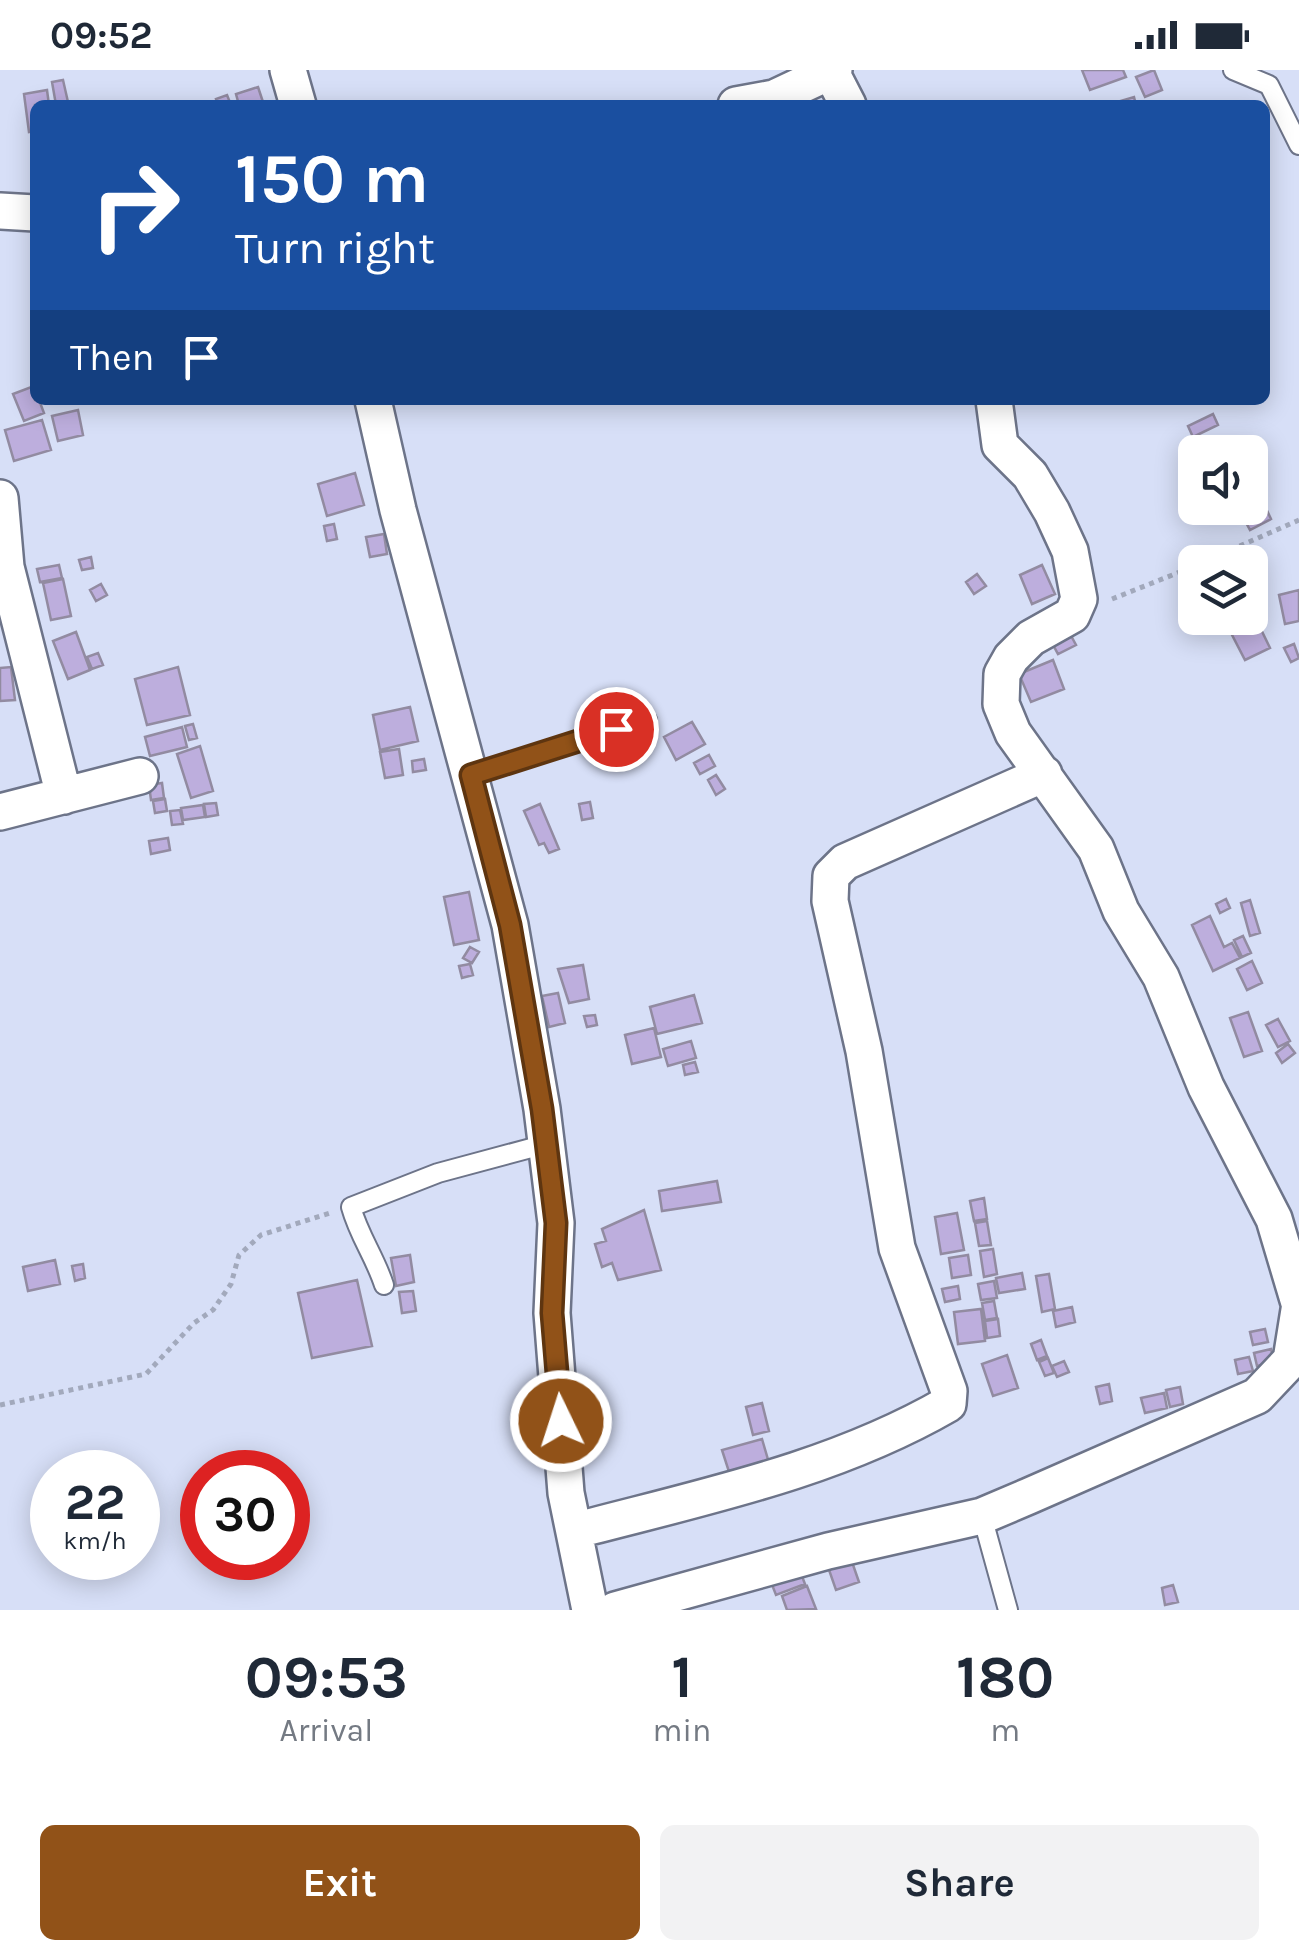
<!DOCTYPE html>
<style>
body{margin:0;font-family:Karla,sans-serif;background:#f2f2f3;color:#1f2937;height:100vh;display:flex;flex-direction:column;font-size:38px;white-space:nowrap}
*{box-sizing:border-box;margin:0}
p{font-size:32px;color:#747a83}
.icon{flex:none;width:55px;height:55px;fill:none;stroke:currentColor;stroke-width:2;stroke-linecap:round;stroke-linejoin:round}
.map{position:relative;height:1540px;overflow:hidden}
.side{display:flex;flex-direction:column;background:#fff;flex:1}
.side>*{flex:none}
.guide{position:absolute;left:30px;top:30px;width:1240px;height:305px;border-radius:15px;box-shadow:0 5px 25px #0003;background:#1a4fa0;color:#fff;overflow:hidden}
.buttons{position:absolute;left:1178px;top:365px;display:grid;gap:20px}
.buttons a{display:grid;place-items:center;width:90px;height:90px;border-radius:15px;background:#fff;box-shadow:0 5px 25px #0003;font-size:50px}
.speed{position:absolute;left:30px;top:1380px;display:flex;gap:20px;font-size:50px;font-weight:700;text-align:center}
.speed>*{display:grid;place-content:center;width:130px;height:130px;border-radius:50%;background:#fff;box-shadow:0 5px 25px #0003;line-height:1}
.speed small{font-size:25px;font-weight:400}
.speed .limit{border:15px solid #d22;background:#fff;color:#111}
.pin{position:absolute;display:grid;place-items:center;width:85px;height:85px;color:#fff;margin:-42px;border:5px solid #fff;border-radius:50%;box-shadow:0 2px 10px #0007}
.me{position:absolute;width:110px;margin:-55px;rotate:356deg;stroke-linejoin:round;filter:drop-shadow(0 0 8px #0008)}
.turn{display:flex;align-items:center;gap:35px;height:210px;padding:0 40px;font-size:45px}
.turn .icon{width:130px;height:130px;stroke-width:2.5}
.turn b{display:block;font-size:70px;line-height:85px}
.then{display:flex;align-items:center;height:95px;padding:0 40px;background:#0003;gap:20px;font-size:38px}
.eta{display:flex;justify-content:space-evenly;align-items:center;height:170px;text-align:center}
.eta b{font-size:60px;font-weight:700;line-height:70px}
.action{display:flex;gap:20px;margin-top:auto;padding:20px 40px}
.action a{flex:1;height:115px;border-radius:15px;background:#915218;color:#fff;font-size:40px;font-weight:700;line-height:115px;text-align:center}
.action a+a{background:#f2f2f3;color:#1f2937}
.status{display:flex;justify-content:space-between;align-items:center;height:70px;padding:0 50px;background:#fff;direction:ltr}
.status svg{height:28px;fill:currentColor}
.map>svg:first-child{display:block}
.building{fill:#bdaedd;stroke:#928ba1;stroke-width:2.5}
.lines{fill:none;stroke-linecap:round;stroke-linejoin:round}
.lane-casing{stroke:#6d7489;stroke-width:22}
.street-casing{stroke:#6d7489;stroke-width:40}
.path{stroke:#a2a9bc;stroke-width:5;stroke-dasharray:5 5;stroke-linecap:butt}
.lane{stroke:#fff;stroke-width:18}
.street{stroke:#fff;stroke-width:35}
.route-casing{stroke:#5e3510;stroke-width:25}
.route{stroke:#915218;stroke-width:18}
</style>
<div class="status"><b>09:52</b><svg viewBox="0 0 49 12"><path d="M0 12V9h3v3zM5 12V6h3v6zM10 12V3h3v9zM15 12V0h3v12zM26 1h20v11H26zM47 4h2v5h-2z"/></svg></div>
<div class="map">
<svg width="1299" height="1540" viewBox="0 0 1299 1540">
<rect width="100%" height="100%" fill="#d7dff7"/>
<path class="building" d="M 1082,0 L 1123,0 L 1126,7 L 1090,20 Z
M 1154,0 L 1162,20 L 1145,27 L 1136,7 Z
M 63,10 L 68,32 L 56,35 L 52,12 Z
M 258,17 L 264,35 L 239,35 L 236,24 Z
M 47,20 L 49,35 L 35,35 L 35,61 L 29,62 L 24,24 Z
M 227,25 L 231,35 L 218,35 L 216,29 Z
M 1134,27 L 1136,35 L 1114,35 L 1114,33 Z
M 34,316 L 35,330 L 39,330 L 44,343 L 24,351 L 13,324 Z
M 78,340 L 83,365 L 58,371 L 52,346 Z
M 1213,344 L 1218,355 L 1193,367 L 1188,356 Z
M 42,350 L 51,380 L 14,391 L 5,360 Z
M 355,403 L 364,435 L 327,446 L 318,414 Z
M 1263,432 L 1271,449 L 1250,460 L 1241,443 Z
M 334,454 L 337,469 L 327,471 L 324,456 Z
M 384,464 L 387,484 L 370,487 L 366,467 Z
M 91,487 L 93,498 L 82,500 L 79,490 Z
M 59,495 L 62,508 L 40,512 L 37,499 Z
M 1042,495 L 1055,524 L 1032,534 L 1020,505 Z
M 977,504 L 986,516 L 974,524 L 966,512 Z
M 63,509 L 71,546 L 51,550 L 43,513 Z
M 101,514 L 107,525 L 96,531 L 90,520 Z
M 1299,520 L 1299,551 L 1285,554 L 1279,525 Z
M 1255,547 L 1270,578 L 1245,590 L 1229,559 Z
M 76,562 L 90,600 L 68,609 L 53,571 Z
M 1069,562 L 1076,575 L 1058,584 L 1051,571 Z
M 1294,574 L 1299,588 L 1291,592 L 1284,578 Z
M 98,583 L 103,595 L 92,599 L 87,587 Z
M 1053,590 L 1064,619 L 1031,632 L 1019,604 Z
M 11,597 L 15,630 L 0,631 L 0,598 Z
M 178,597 L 190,645 L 147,655 L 135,609 Z
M 410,637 L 418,671 L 380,680 L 373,645 Z
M 692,652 L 705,674 L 676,690 L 664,667 Z
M 193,654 L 197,668 L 189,670 L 185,656 Z
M 182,657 L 187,677 L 150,686 L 145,667 Z
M 200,676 L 213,721 L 191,728 L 177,684 Z
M 399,679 L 403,705 L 385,708 L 380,682 Z
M 709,685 L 715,696 L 700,704 L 694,693 Z
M 424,689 L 426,700 L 413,702 L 412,691 Z
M 716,705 L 725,719 L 716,725 L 708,710 Z
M 162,713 L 164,728 L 151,730 L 149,715 Z
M 165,729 L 167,741 L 155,743 L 153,731 Z
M 590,732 L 593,748 L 582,750 L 579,734 Z
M 216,733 L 218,745 L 206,747 L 204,734 Z
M 540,734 L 559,779 L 549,783 L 544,773 L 539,775 L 524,741 Z
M 203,735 L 205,747 L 183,750 L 181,738 Z
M 180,740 L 183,754 L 172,755 L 170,741 Z
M 168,768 L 170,780 L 151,784 L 149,771 Z
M 469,822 L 479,870 L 454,875 L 444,827 Z
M 1226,829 L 1230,838 L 1220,843 L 1216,834 Z
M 1250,830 L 1260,863 L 1250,866 L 1241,833 Z
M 1210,846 L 1224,877 L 1232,873 L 1240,888 L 1213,901 L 1192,855 Z
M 1243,866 L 1251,883 L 1242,887 L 1234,870 Z
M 470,877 L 479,882 L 472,893 L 463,888 Z
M 1252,891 L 1262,913 L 1247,920 L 1237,899 Z
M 470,894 L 473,905 L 462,908 L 459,896 Z
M 583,895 L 589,929 L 569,933 L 558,899 Z
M 558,923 L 565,953 L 549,957 L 542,926 Z
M 694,925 L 702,953 L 657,964 L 650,937 Z
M 1248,942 L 1262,981 L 1244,987 L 1230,948 Z
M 595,945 L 597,955 L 587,957 L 584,946 Z
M 1278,949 L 1290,971 L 1278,977 L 1266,955 Z
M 654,958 L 661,987 L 632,994 L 625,965 Z
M 691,971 L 696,988 L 668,996 L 663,979 Z
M 1288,974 L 1295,983 L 1282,993 L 1276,983 Z
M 695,992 L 698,1002 L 685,1005 L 683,995 Z
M 717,1111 L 721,1132 L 662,1141 L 659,1121 Z
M 984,1128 L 987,1149 L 974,1151 L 970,1131 Z
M 644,1140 L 661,1200 L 618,1210 L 612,1193 L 602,1197 L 595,1174 L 606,1171 L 602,1159 Z
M 957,1143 L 964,1180 L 941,1184 L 935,1147 Z
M 987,1151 L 991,1175 L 979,1176 L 975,1153 Z
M 993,1179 L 997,1204 L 984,1207 L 980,1181 Z
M 410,1185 L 414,1212 L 396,1216 L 391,1188 Z
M 968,1185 L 971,1205 L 952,1208 L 949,1188 Z
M 55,1190 L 60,1214 L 28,1221 L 23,1197 Z
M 83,1194 L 85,1208 L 75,1211 L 72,1196 Z
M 1022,1203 L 1025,1219 L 999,1223 L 996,1208 Z
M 1049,1204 L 1055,1239 L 1042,1242 L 1036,1206 Z
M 357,1210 L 372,1276 L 312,1288 L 298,1223 Z
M 994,1211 L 997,1228 L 981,1230 L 978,1214 Z
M 958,1216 L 960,1229 L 945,1232 L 942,1219 Z
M 413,1221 L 416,1241 L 402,1243 L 399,1222 Z
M 994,1231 L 997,1248 L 985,1250 L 982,1233 Z
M 1072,1237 L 1075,1252 L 1056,1257 L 1053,1241 Z
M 981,1239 L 985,1271 L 958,1274 L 954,1242 Z
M 998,1249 L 1000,1266 L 987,1268 L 985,1251 Z
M 1265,1259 L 1268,1272 L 1253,1275 L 1250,1262 Z
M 1041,1270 L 1047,1286 L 1037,1290 L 1031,1274 Z
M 1271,1279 L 1274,1292 L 1257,1296 L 1254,1283 Z
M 1007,1285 L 1018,1318 L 993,1326 L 982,1294 Z
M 1249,1287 L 1253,1301 L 1238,1304 L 1235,1290 Z
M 1048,1288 L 1054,1303 L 1045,1306 L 1039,1292 Z
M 1064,1291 L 1069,1302 L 1057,1307 L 1052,1296 Z
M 1109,1314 L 1112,1331 L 1100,1334 L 1096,1317 Z
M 1180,1317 L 1183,1334 L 1170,1337 L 1166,1320 Z
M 1164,1323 L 1167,1338 L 1145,1343 L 1141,1328 Z
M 762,1333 L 769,1361 L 753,1365 L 746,1337 Z
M 762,1369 L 769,1393 L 730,1405 L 722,1380 Z
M 851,1489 L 859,1512 L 836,1520 L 828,1497 Z
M 798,1496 L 805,1514 L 776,1525 L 769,1507 Z
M 1173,1515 L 1178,1532 L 1165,1535 L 1162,1518 Z
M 807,1516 L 816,1539 L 787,1540 L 782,1526 Z"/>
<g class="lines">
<defs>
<path id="lane" d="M 1233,0 L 1269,15 L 1299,75
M 471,705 L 647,650
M 384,1215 C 375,1187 359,1166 351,1137 L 438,1103 L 546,1074
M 982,1446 L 1008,1540"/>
<path id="street" d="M 288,0 L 298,35
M 830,0 L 848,35
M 736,35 L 774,28 L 834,0
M 0,141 L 35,143
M 373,330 L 398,440 L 510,855 L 542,1039 L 556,1153 L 552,1243 L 566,1423 L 590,1540
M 994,330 L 1000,375 L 1030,405 L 1052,442 L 1070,481 L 1079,529 L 1072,545 L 1031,568 L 1011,588 L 1002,604 L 1001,634 L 1013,663 L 1096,779 L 1121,841 L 1161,907 L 1206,1017 L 1274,1149 L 1299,1233
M 0,428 L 6,497 L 64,726
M 0,742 L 140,706
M 574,1461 C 702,1427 832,1401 948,1334 L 949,1321 L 897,1178 L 864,981 L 830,831 L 831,806 L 845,792 L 1044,704
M 615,1540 L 828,1481 L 982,1446 L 1029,1426 L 1257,1326 L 1291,1290 L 1299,1240"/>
</defs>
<use href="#lane" class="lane-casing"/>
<use href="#street" class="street-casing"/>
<path class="path" d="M 1203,492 L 1299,450
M 1112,529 L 1195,496
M 0,1335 L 146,1304 L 194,1253 L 213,1240 L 231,1214 L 239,1185 L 261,1165 L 330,1143"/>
<use href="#lane" class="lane"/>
<use href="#street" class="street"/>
</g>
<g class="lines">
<defs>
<path id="route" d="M 561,1351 L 552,1243 L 556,1153 L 542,1039 L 510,855 L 471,705 L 616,659"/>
</defs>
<use href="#route" class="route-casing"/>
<use href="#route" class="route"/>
</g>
</svg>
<div class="buttons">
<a><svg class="icon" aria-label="sound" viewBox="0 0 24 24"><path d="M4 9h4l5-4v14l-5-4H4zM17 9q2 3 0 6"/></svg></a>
<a><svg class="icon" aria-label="layers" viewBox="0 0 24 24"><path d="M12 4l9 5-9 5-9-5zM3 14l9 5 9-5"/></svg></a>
</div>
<div class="speed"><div>22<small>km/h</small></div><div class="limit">30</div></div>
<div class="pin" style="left:616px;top:659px;background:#d93025"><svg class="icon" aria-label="arrive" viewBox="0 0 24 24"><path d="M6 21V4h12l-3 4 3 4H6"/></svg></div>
<svg class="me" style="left:561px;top:1351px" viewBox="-20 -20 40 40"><circle r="17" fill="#915218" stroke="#fff" stroke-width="3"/><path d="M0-11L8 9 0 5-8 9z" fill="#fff"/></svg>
<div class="guide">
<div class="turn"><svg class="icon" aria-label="right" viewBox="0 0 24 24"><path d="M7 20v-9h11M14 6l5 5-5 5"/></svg><div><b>150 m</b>Turn right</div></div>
<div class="then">Then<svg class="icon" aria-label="arrive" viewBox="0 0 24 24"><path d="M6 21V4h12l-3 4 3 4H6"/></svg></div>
</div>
</div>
<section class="side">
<div class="eta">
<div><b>09:53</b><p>Arrival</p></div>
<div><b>1</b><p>min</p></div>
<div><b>180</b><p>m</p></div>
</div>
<div class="action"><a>Exit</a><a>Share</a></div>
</section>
